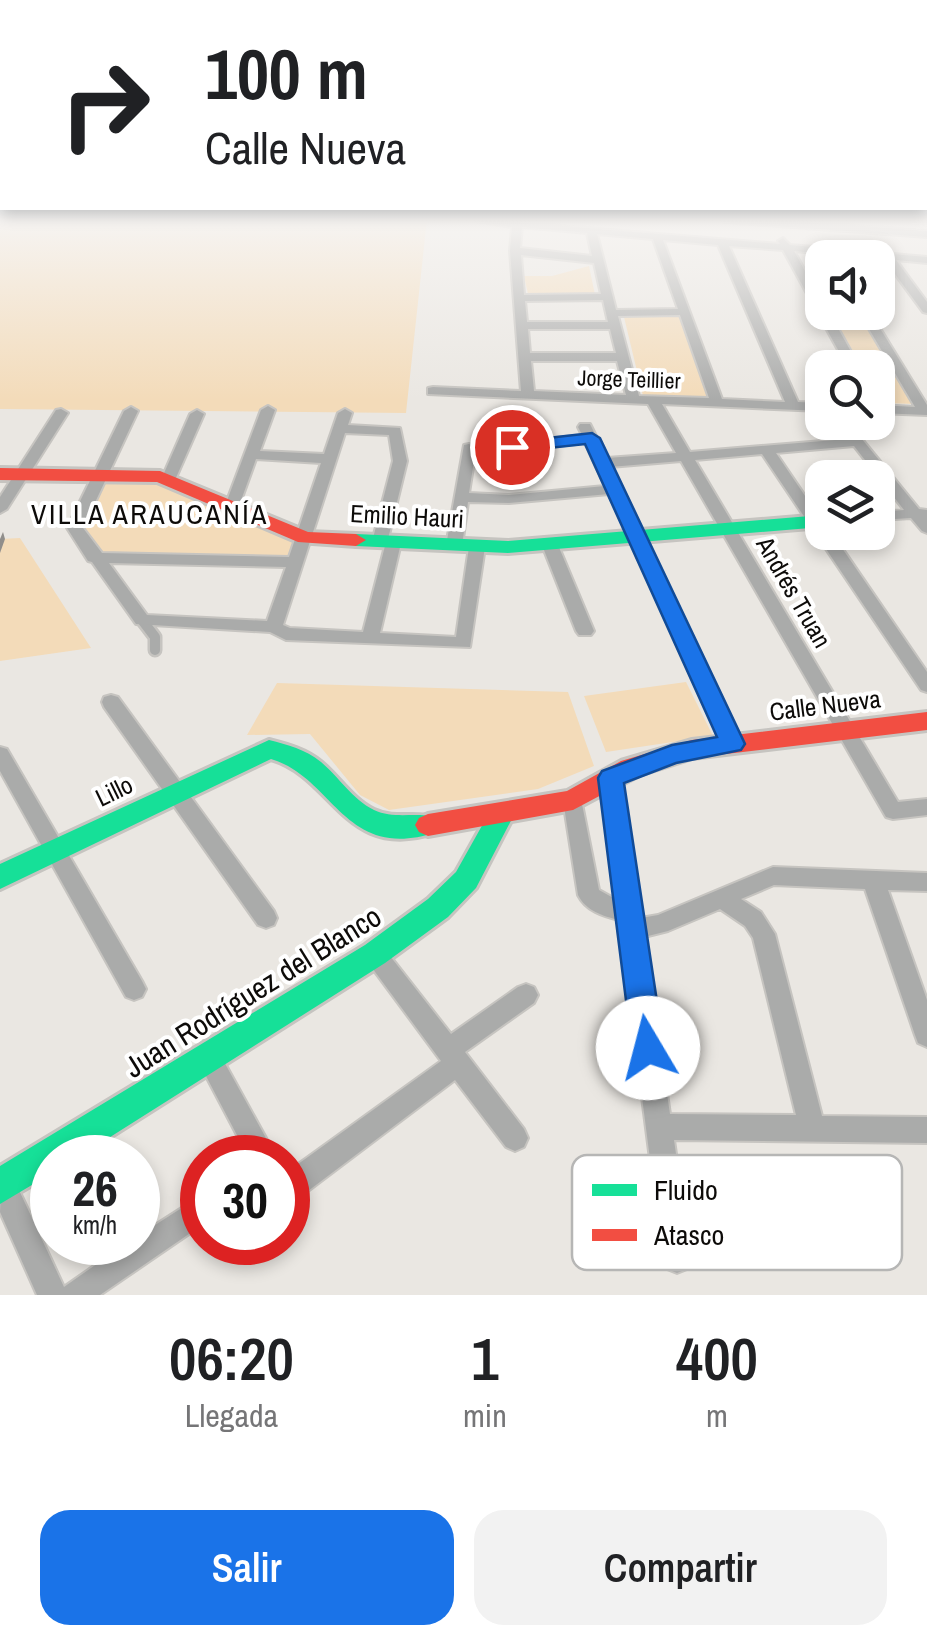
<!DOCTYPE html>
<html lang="es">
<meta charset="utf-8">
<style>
body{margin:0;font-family:"Archivo Narrow",sans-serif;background:#f2f2f2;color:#202124;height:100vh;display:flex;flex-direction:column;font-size:38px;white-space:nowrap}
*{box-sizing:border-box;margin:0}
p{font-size:32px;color:#757577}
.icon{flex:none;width:55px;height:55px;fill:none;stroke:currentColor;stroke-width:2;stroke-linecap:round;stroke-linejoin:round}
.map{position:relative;height:1295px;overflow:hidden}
.drawer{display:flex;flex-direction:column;background:#fff;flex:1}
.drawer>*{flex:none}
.banner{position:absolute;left:0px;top:0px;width:928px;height:210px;box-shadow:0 5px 15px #0003;background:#fff;color:#202124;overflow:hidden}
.controls{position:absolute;left:805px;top:240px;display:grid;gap:20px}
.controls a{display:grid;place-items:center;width:90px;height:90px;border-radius:20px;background:#fff;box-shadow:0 5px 15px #0003;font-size:50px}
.speed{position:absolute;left:30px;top:1135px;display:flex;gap:20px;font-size:50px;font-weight:700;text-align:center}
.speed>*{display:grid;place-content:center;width:130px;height:130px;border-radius:50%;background:#fff;box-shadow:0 5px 15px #0003;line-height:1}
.speed small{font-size:25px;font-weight:400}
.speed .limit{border:15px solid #d22;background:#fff;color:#111}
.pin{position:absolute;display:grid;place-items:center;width:85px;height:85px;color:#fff;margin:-42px;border:5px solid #fff;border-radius:50%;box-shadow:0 2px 10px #0007}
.me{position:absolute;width:110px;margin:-55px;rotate:352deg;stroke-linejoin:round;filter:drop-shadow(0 0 8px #0008)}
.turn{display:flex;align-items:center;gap:35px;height:210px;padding:0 40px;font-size:45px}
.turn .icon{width:130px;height:130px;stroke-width:2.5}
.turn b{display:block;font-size:70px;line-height:85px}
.eta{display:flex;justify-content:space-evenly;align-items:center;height:170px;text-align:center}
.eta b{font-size:60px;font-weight:600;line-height:70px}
.action{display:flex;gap:20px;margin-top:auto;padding:20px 40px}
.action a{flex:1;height:115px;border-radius:30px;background:#1a73e8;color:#fff;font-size:40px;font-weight:600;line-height:115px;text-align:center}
.action a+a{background:#f2f2f2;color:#202124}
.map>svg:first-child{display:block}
.green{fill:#f3dbb9}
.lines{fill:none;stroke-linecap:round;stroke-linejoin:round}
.lane-casing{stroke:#c6c4c0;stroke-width:15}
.street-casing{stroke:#c6c4c0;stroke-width:4}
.fast-casing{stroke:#c6c4c0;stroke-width:6}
.jam-casing{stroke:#c6c4c0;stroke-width:6}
.lane{stroke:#aaabaa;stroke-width:10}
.street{fill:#aaabaa;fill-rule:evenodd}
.fast{fill:#16e098;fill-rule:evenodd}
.jam{fill:#f24e42;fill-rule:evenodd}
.shaded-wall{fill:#908e8b}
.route{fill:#1a73e8;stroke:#114b97;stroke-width:2.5}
.labels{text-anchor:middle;stroke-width:8;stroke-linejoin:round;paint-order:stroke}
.far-street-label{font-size:22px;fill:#0d0b09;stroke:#fff}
.street-label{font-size:25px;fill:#0d0b09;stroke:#fff}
.neighbourhood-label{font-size:28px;letter-spacing:2.5px;fill:#0d0b09;stroke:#fff}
.near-street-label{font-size:30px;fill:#0d0b09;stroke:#fff}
.key{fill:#fff;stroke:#b6b6b5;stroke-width:2.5}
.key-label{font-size:28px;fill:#0d0b09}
</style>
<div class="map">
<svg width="927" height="1295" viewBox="0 0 927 1295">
<rect width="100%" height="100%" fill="#eae7e2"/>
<path class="green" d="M 0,219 L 427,219 L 406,413 L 0,409 Z
M 589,266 L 595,295 L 528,294 L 524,276 L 552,276 Z
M 831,313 L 858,313 L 915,404 L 883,403 L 878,394 L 878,368 L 862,367 Z
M 687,316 L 712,399 L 643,396 L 624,317 Z
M 101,476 L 149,477 L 302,539 L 295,561 L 96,557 L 78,526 Z
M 20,538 L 91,648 L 0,661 L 0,539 Z
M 686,682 L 713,736 L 606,752 L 584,696 Z
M 277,683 L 568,692 L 594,766 L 538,789 L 389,810 L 360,795 L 310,734 L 247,735 Z"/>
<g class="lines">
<defs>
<path id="lane" d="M 142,620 L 155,637 L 155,650"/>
<path id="street" d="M 478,219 L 780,244 L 778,241 L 783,238 L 790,245 L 927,257 L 927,263 L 896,260 L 927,302 L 927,313 L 923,312 L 884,259 L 794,251 L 822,302 L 822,312 L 829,312 L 860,368 L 848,368 L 783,250 L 729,246 L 798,402 L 822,403 L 822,411 L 662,404 L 690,452 L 847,439 L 835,422 L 848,422 L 919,509 L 927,510 L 927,533 L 922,531 L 911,518 L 878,520 L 878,512 L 904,510 L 854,446 L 776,453 L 822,521 L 822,532 L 831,532 L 927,672 L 927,692 L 921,690 L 762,454 L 695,460 L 898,802 L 927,799 L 927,815 L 893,819 L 886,817 L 681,461 L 610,467 L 742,744 L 739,749 L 725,749 L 722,744 L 609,494 L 509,503 L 468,502 L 462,546 L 460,549 L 448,549 L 446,546 L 464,445 L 469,444 L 476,448 L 469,493 L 509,495 L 605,486 L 585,443 L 512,451 L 505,447 L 512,443 L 582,435 L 578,427 L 580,424 L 590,424 L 607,458 L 676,453 L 648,404 L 428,394 L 428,388 L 433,387 L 521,391 L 510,251 L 512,227 L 476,221 ZM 522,227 L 587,233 L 592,256 L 520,248 ZM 597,234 L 653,239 L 678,309 L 616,310 ZM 663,240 L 718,245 L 785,402 L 722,399 ZM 521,255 L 594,263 L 601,294 L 524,295 ZM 603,300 L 608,322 L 527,322 L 525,301 ZM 680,315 L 709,398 L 639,396 L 618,316 ZM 528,329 L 610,329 L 616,353 L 530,353 ZM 531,361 L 617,361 L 626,395 L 534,391 Z
M 719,219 L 762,219 L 927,231 L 927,237 L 724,222 Z
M 859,312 L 870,312 L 927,405 L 927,415 L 878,413 L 878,405 L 915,407 Z
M 268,406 L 275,410 L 260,451 L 324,454 L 338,413 L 345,409 L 352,413 L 348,425 L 400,428 L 407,461 L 388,539 L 399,540 L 401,543 L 380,633 L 456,637 L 469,547 L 477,542 L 485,547 L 470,647 L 286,640 L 270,632 L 136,624 L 92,562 L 88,561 L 67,528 L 124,411 L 131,407 L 138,411 L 83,528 L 102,553 L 289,557 L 321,463 L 256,459 L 239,506 L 232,510 L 225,506 L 261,410 ZM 345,433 L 389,435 L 393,461 L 372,542 L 374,545 L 385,546 L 363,632 L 290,628 L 283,625 ZM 109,563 L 286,567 L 267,621 L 147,615 Z
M 61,409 L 68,413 L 7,509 L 0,513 L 0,497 L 56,410 Z
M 197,410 L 204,414 L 175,480 L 168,484 L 163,483 L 161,480 L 190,414 Z
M 550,540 L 558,545 L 594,631 L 591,635 L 579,635 L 576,631 L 542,545 Z
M 111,695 L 118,697 L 274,911 L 277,918 L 274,925 L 266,928 L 258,925 L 104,707 L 102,702 L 104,697 Z
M 0,747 L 7,749 L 142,981 L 146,989 L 142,997 L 134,1000 L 126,997 L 0,771 Z
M 611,770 L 618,773 L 621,778 L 641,918 L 658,915 L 773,867 L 927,873 L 927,891 L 888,890 L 927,1000 L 927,1047 L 918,1043 L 915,1035 L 865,889 L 774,885 L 741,899 L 761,912 L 775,934 L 822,1116 L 927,1117 L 927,1143 L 674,1140 L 691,1259 L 687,1269 L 677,1273 L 667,1269 L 663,1259 L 619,920 C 603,916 586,911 578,895 L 563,800 L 566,794 L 573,792 L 580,794 L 599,890 L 617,900 L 601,778 L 604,773 ZM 720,909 L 745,926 L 753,938 L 796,1115 L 670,1114 L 644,937 L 668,931 Z
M 375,944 L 383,947 L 451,1034 L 518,987 L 526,984 L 534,987 L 538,995 L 534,1003 L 465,1052 L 524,1129 L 528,1138 L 524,1147 L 515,1151 L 506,1147 L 455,1080 L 308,1191 L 288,1195 L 288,1168 L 294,1167 L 441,1061 L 367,961 L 363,954 L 367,947 Z
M 208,1045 L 217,1049 L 277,1158 L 249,1158 L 196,1057 L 199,1049 Z
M 2,1171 L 12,1175 L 64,1287 L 128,1242 L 138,1242 L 138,1236 L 202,1195 L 202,1225 L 100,1295 L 37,1295 L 0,1212 Z"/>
<path id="fast" d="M 822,515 L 822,527 L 508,553 L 356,546 L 346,540 L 356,534 L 508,541 Z
M 269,740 C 288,745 305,749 321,762 C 339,777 352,799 374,810 C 395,820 417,811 437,818 L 441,825 L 437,832 C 344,863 335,778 271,759 L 0,889 L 0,864 Z
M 502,803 L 511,806 L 515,813 L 476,888 L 448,917 L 385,963 L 77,1158 L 52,1158 L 52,1173 L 0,1204 L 0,1166 L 365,945 L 428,899 L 456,872 L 493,806 Z"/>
<path id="jam" d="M 0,468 L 160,471 L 308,532 L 356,534 L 366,540 L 356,546 L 298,542 L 157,482 L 0,480 Z
M 927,712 L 927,730 L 692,758 L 639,775 L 573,810 L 428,836 L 419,832 L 415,825 L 419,818 L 428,814 L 567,791 L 621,761 L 692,740 Z"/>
</defs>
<use href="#lane" class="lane-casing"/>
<use href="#street" class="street-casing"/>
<use href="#fast" class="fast-casing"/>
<use href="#jam" class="jam-casing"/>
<use href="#lane" class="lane"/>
<use href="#street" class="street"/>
<use href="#fast" class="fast"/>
<use href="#jam" class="jam"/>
</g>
<path class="shaded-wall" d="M 3,532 L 5,539 L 0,553 L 0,539 Z"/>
<linearGradient id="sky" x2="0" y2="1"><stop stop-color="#95beeb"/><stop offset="0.55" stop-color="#f6f4f2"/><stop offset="1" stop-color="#f6f4f2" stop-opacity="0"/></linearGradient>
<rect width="927" height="400" fill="url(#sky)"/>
<path class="route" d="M 592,433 L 600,438 L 745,744 L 741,750 L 676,763 L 624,783 L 664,1048 L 659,1059 L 648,1064 L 636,1059 L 632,1048 L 598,778 L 602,771 L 672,745 L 717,737 L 585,444 L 512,452 L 503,447 L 512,442 Z"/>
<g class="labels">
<g class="far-street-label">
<text transform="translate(629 379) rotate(2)" y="8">Jorge Teillier</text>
</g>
<g class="street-label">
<text transform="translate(407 516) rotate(3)" y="9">Emilio Hauri</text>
<text transform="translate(794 592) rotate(60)" y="9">Andrés Truan</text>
<text transform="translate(825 705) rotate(-7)" y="9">Calle Nueva</text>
<text transform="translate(114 791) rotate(-26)" y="9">Lillo</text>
</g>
<g class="neighbourhood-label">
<text x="150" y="524">VILLA ARAUCANÍA</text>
</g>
<g class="near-street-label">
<text transform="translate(253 992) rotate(-32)" y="10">Juan Rodríguez del Blanco</text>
</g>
</g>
<rect x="572" y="1155" width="330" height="115" rx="15" class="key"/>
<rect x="592" y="1184" width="45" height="12" fill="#16e098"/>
<rect x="592" y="1229" width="45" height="12" fill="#f24e42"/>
<g class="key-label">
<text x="654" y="1200">Fluido</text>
<text x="654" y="1245">Atasco</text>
</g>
</svg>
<div class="controls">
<a><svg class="icon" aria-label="sound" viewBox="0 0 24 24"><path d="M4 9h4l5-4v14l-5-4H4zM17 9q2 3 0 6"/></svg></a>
<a><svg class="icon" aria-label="search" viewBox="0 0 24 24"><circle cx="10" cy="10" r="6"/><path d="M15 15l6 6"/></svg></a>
<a><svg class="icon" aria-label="layers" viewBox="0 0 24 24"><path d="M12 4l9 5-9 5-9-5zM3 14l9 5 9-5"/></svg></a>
</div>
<div class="speed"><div>26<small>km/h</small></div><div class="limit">30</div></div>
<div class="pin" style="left:512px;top:447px;background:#d93025"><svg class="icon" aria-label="arrive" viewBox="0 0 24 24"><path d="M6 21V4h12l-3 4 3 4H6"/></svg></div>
<svg class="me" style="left:648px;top:1048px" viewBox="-20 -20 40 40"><circle r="19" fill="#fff"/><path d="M0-13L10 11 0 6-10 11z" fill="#1a73e8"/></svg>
<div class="banner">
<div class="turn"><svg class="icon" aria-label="right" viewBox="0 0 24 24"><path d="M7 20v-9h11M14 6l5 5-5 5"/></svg><div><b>100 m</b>Calle Nueva</div></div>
</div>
</div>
<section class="drawer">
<div class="eta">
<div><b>06:20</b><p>Llegada</p></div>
<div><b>1</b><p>min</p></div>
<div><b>400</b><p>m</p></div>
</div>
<div class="action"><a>Salir</a><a>Compartir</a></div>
</section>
